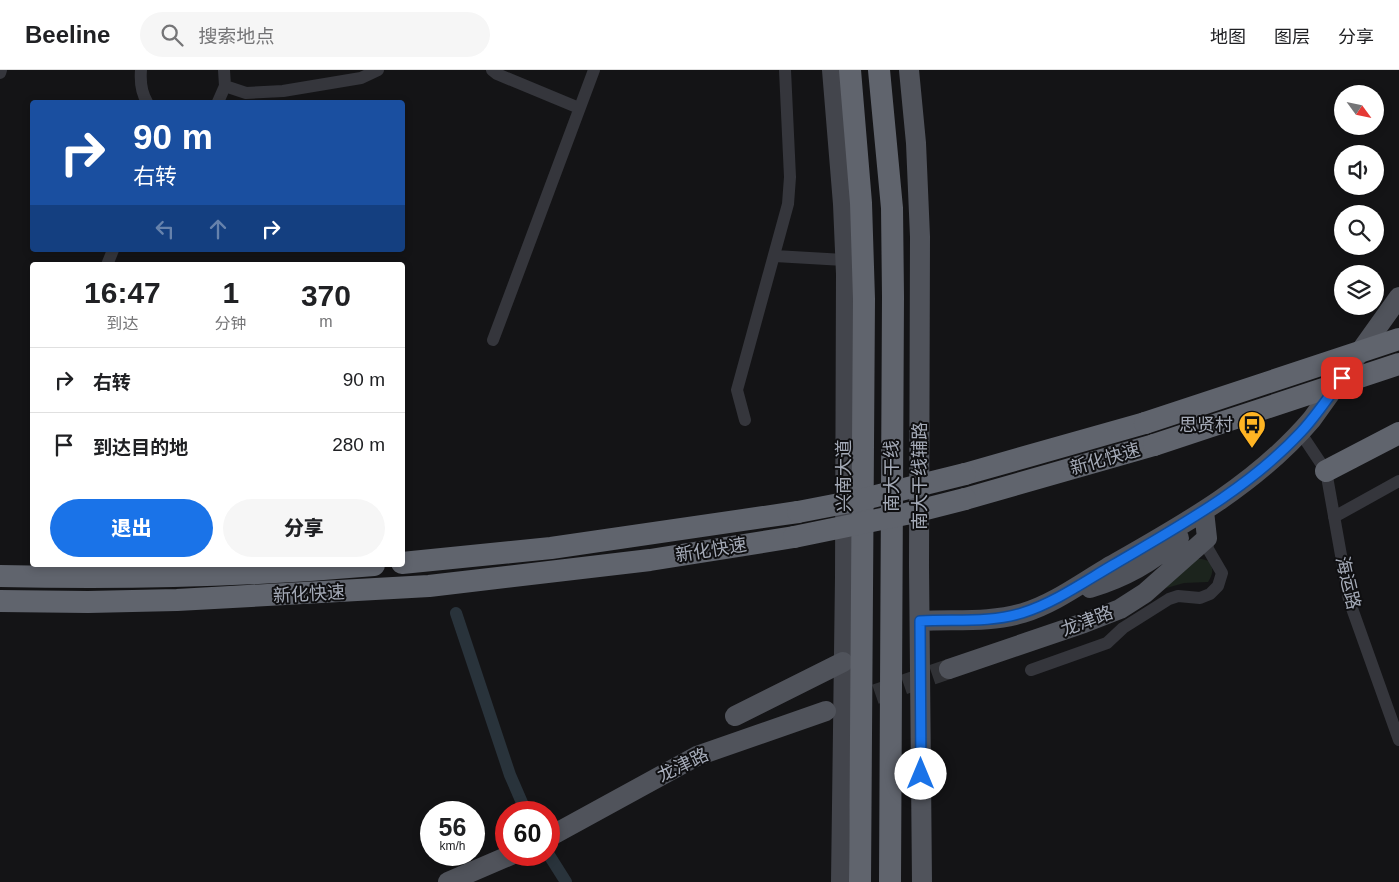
<!DOCTYPE html>
<html lang="zh">
<meta charset="utf-8">
<style>
body{margin:0;font-family:Arial,"Noto Sans SC",sans-serif;background:#f6f6f6;color:#202124;height:100vh;display:flex;flex-direction:column;font-size:19px;white-space:nowrap}
*{box-sizing:border-box;margin:0}
p{font-size:16px;color:#757577}
.icon{flex:none;width:28px;height:28px;fill:none;stroke:currentColor;stroke-width:2;stroke-linecap:round;stroke-linejoin:round}
.map{position:relative;flex:1;overflow:hidden}
.side{position:absolute;left:30px;top:192px;width:375px;height:305px;display:flex;flex-direction:column;background:#fff;border-radius:5px;box-shadow:0 2px 8px #0003}
.side>*{flex:none}
.top-card{position:absolute;left:30px;top:30px;width:375px;height:152px;border-radius:5px;box-shadow:0 2px 8px #0003;background:#1a4fa0;color:#fff;overflow:hidden}
.needle{width:32px;rotate:123deg}
.tools{position:absolute;left:1334px;top:15px;display:grid;gap:10px}
.tools a{display:grid;place-items:center;width:50px;height:50px;border-radius:50%;background:#fff;box-shadow:0 2px 8px #0003;font-size:25px}
.speed{position:absolute;left:420px;top:731px;display:flex;gap:10px;font-size:25px;font-weight:700;text-align:center}
.speed>*{display:grid;place-content:center;width:65px;height:65px;border-radius:50%;background:#fff;box-shadow:0 2px 8px #0003;line-height:1}
.speed small{font-size:12px;font-weight:400}
.speed .limit{border:8px solid #d22;background:#fff;color:#111}
.pin{position:absolute;display:grid;place-items:center;width:42px;height:42px;color:#fff;margin:-21px;border-radius:10px;box-shadow:0 2px 8px #0006}
.me{position:absolute;width:55px;margin:-28px;rotate:0deg;stroke-linejoin:round;filter:drop-shadow(0 0 4px #0008)}
.turn{display:flex;align-items:center;gap:18px;height:105px;padding:0 20px;font-size:22px}
.turn .icon{width:65px;height:65px;stroke-width:2.5}
.turn b{display:block;font-size:35px;line-height:42px}
.lanes{display:flex;align-items:center;height:48px;padding:0 20px;background:#0003;justify-content:center;gap:25px;direction:ltr}
.lanes .off{opacity:.35}
.eta{display:flex;justify-content:space-evenly;align-items:center;height:85px;text-align:center}
.eta b{font-size:30px;font-weight:800;line-height:35px}
.action{display:flex;gap:10px;margin-top:auto;padding:10px 20px}
.action a{flex:1;height:58px;border-radius:30px;background:#1a73e8;color:#fff;font-size:20px;font-weight:800;line-height:58px;text-align:center}
.action a+a{background:#f6f6f6;color:#202124}
ul{padding:0;list-style:none}
li{display:flex;align-items:center;gap:15px;height:65px;padding:0 20px;border-top:1px solid #e0e0e0}
li div{flex:1}
li b{display:block;font-size:19px}
li em{font-style:normal}
header{display:flex;align-items:center;gap:30px;box-sizing:border-box;height:70px;padding:0 25px;background:#fff;border-bottom:1px solid #e0e0e0}
header strong{font-size:24px}
nav{display:flex;gap:28px;margin-inline-start:auto;font-size:18px}
.search{width:350px;height:45px;background:#f6f6f6;display:flex;align-items:center;gap:12px;box-sizing:border-box;padding:0 18px;border-radius:28px;color:#757577;font-size:19px}
.map>svg:first-child{display:block}
.green{fill:#1c241d}
.lines{fill:none;stroke-linecap:round;stroke-linejoin:round}
.canal{stroke:#29333b;stroke-width:12}
.primary-tunnel{stroke:#313236;stroke-width:20;stroke-dasharray:20 10;stroke-linecap:butt}
.street{stroke:#35363c;stroke-width:12}
.secondary{stroke:#43454c;stroke-width:18}
.primary{stroke:#50535b;stroke-width:20}
.highway{stroke:#60646d;stroke-width:22}
.highway-bridge{stroke:#60646d;stroke-width:22}
.route-casing{stroke:#114b97;stroke-width:12}
.route{stroke:#1a73e8;stroke-width:9}
.labels{text-anchor:middle;stroke-width:4;stroke-linejoin:round;paint-order:stroke}
.poi-label{font-size:18px;fill:#a5abb8;stroke:#0f0f11;text-anchor:end}
.street-label{font-size:18px;fill:#a5abb8;stroke:#0f0f11}
</style>
<header>
<strong>Beeline</strong>
<div class="search"><svg class="icon" aria-label="search" viewBox="0 0 24 24"><circle cx="10" cy="10" r="6"/><path d="M15 15l6 6"/></svg>搜索地点</div>
<nav><a>地图</a><a>图层</a><a>分享</a></nav>
</header>
<div class="map">
<svg width="1399" height="812" viewBox="0 0 1399 812">
<rect width="100%" height="100%" fill="#141416"/>
<path class="green" d="M 1194,489 L 1202,489 L 1209,491 C 1214,499 1213,504 1208,512 L 1184,513 L 1163,519 Z"/>
<g class="lines">
<path class="canal" d="M 456,543 L 510,705 L 526,742
M 549,785 L 566,812"/>
<path class="primary-tunnel" d="M 847,634 L 949,599"/>
<path class="street" d="M 141,0 C 140,12 141,22 147,32
M 492,0 L 497,4 L 579,38
M 0,3 L 1,0
M 225,16 L 246,23 L 283,21 L 361,8 L 378,0
M 218,32 L 225,16 L 224,0
M 775,186 L 844,190
M 107,195 L 113,180
M 493,270 L 594,0
M 745,350 L 737,320 L 788,134 L 790,107 L 785,0
M 1298,359 L 1326,401 L 1349,530 L 1399,670
M 1334,447 L 1399,411
M 1031,600 L 1107,573 L 1123,558 L 1169,529 L 1178,526 L 1200,528 L 1210,524 L 1218,516 L 1222,503 L 1208,479 L 1207,468"/>
<path class="secondary" d="M 831,0 L 842,134 L 845,204 L 844,507 L 840,812"/>
<path class="primary" d="M 909,0 L 916,73 L 920,167 L 919,496 L 922,812
M 1090,518 C 1124,508 1153,492 1179,468
M 921,551 C 954,549 990,553 1023,543 C 1053,534 1080,514 1107,498 C 1181,456 1256,415 1312,349 L 1399,227
M 949,599 L 1084,553 L 1120,539 L 1145,523 L 1207,468 L 1204,441
M 735,646 L 843,592
M 549,767 L 697,686 L 826,641
M 448,812 L 511,785"/>
<path class="highway" d="M 850,0 L 861,133 L 864,229 L 860,812
M 879,0 L 892,138 L 893,226 L 890,812
M 1326,401 L 1399,363
M 965,404 L 1145,353
M 965,429 L 1154,375
M 402,493 L 551,478 L 798,442
M 0,506 C 125,509 250,506 374,495
M 0,531 L 88,532 L 177,530 L 429,516 L 650,490 L 794,467"/>
<path class="highway-bridge" d="M 1145,353 L 1399,269
M 1154,375 L 1399,294
M 798,442 L 860,430 L 965,404
M 794,467 L 906,444 L 965,429"/>
</g>
<g class="lines">
<defs>
<path id="route" d="M 921,704 L 920,551 C 954,549 990,553 1022,543 C 1054,533 1084,512 1113,495 C 1179,456 1248,419 1301,362 C 1316,346 1329,327 1342,308"/>
</defs>
<use href="#route" class="route-casing"/>
<use href="#route" class="route"/>
</g>
<defs>
<symbol id="bus-pin" viewBox="-11 -11 22 30"><path d="M0 17L-7.5 6A9.5 9.5 0 1 1 7.5 6Z" fill="#ffb423" stroke="#0f0f11"/><path d="M-5-6H5V4H4V6H2V4H-2V6H-4V4H-5ZM-3.5-4V0h7V-4ZM-3.5 1.2v1.5H-2V1.2ZM2 1.2v1.5H3.5V1.2Z" fill="#111"/></symbol>
</defs>
<g fill-rule="evenodd">
<use href="#bus-pin" x="1236" y="339" width="32" height="43"/>
</g>
<g class="labels">
<g class="poi-label">
<text x="1233" y="361">思贤村</text>
</g>
<g class="street-label">
<text transform="translate(1105 389) rotate(-16)" y="6">新化快速</text>
<text transform="translate(844 406) rotate(-90)" y="6">兴南大道</text>
<text transform="translate(892 406) rotate(-90)" y="6">南大干线</text>
<text transform="translate(920 406) rotate(-90)" y="6">南大干线辅路</text>
<text transform="translate(711 480) rotate(-9)" y="6">新化快速</text>
<text transform="translate(1348 513) rotate(77)" y="6">海运路</text>
<text transform="translate(309 524) rotate(-3)" y="6">新化快速</text>
<text transform="translate(1087 551) rotate(-21)" y="6">龙津路</text>
<text transform="translate(683 695) rotate(-26)" y="6">龙津路</text>
</g>
</g>
</svg>
<div class="tools">
<a><svg class="needle" viewBox="-14 -14 28 28"><path d="M0-13l5 13h-10z" fill="#e53935"/><path d="M0 13l5-13h-10z" fill="#757577"/></svg></a>
<a><svg class="icon" aria-label="sound" viewBox="0 0 24 24"><path d="M4 9h4l5-4v14l-5-4H4zM17 9q2 3 0 6"/></svg></a>
<a><svg class="icon" aria-label="search" viewBox="0 0 24 24"><circle cx="10" cy="10" r="6"/><path d="M15 15l6 6"/></svg></a>
<a><svg class="icon" aria-label="layers" viewBox="0 0 24 24"><path d="M12 4l9 5-9 5-9-5zM3 14l9 5 9-5"/></svg></a>
</div>
<div class="speed"><div>56<small>km/h</small></div><div class="limit">60</div></div>
<div class="pin" style="left:1342px;top:308px;background:#d93025"><svg class="icon" aria-label="arrive" viewBox="0 0 24 24"><path d="M6 21V4h12l-3 4 3 4H6"/></svg></div>
<svg class="me" style="left:921px;top:704px" viewBox="-20 -20 40 40"><circle r="19" fill="#fff"/><path d="M0-13L10 11 0 6-10 11z" fill="#1a73e8"/></svg>
<div class="top-card">
<div class="turn"><svg class="icon" aria-label="right" viewBox="0 0 24 24"><path d="M7 20v-9h11M14 6l5 5-5 5"/></svg><div><b>90 m</b>右转</div></div>
<div class="lanes"><svg class="icon off" aria-label="left" viewBox="0 0 24 24"><path d="M17 20v-9H6M10 6l-5 5 5 5"/></svg><svg class="icon off" aria-label="ahead" viewBox="0 0 24 24"><path d="M12 20V5M6 11l6-6 6 6"/></svg><svg class="icon" aria-label="right" viewBox="0 0 24 24"><path d="M7 20v-9h11M14 6l5 5-5 5"/></svg></div>
</div>
<section class="side">
<div class="eta">
<div><b>16:47</b><p>到达</p></div>
<div><b>1</b><p>分钟</p></div>
<div><b>370</b><p>m</p></div>
</div>
<ul>
<li><svg class="icon" aria-label="right" viewBox="0 0 24 24"><path d="M7 20v-9h11M14 6l5 5-5 5"/></svg><div><b>右转</b></div><em>90 m</em></li>
<li><svg class="icon" aria-label="arrive" viewBox="0 0 24 24"><path d="M6 21V4h12l-3 4 3 4H6"/></svg><div><b>到达目的地</b></div><em>280 m</em></li>
</ul>
<div class="action"><a>退出</a><a>分享</a></div>
</section>
</div>
